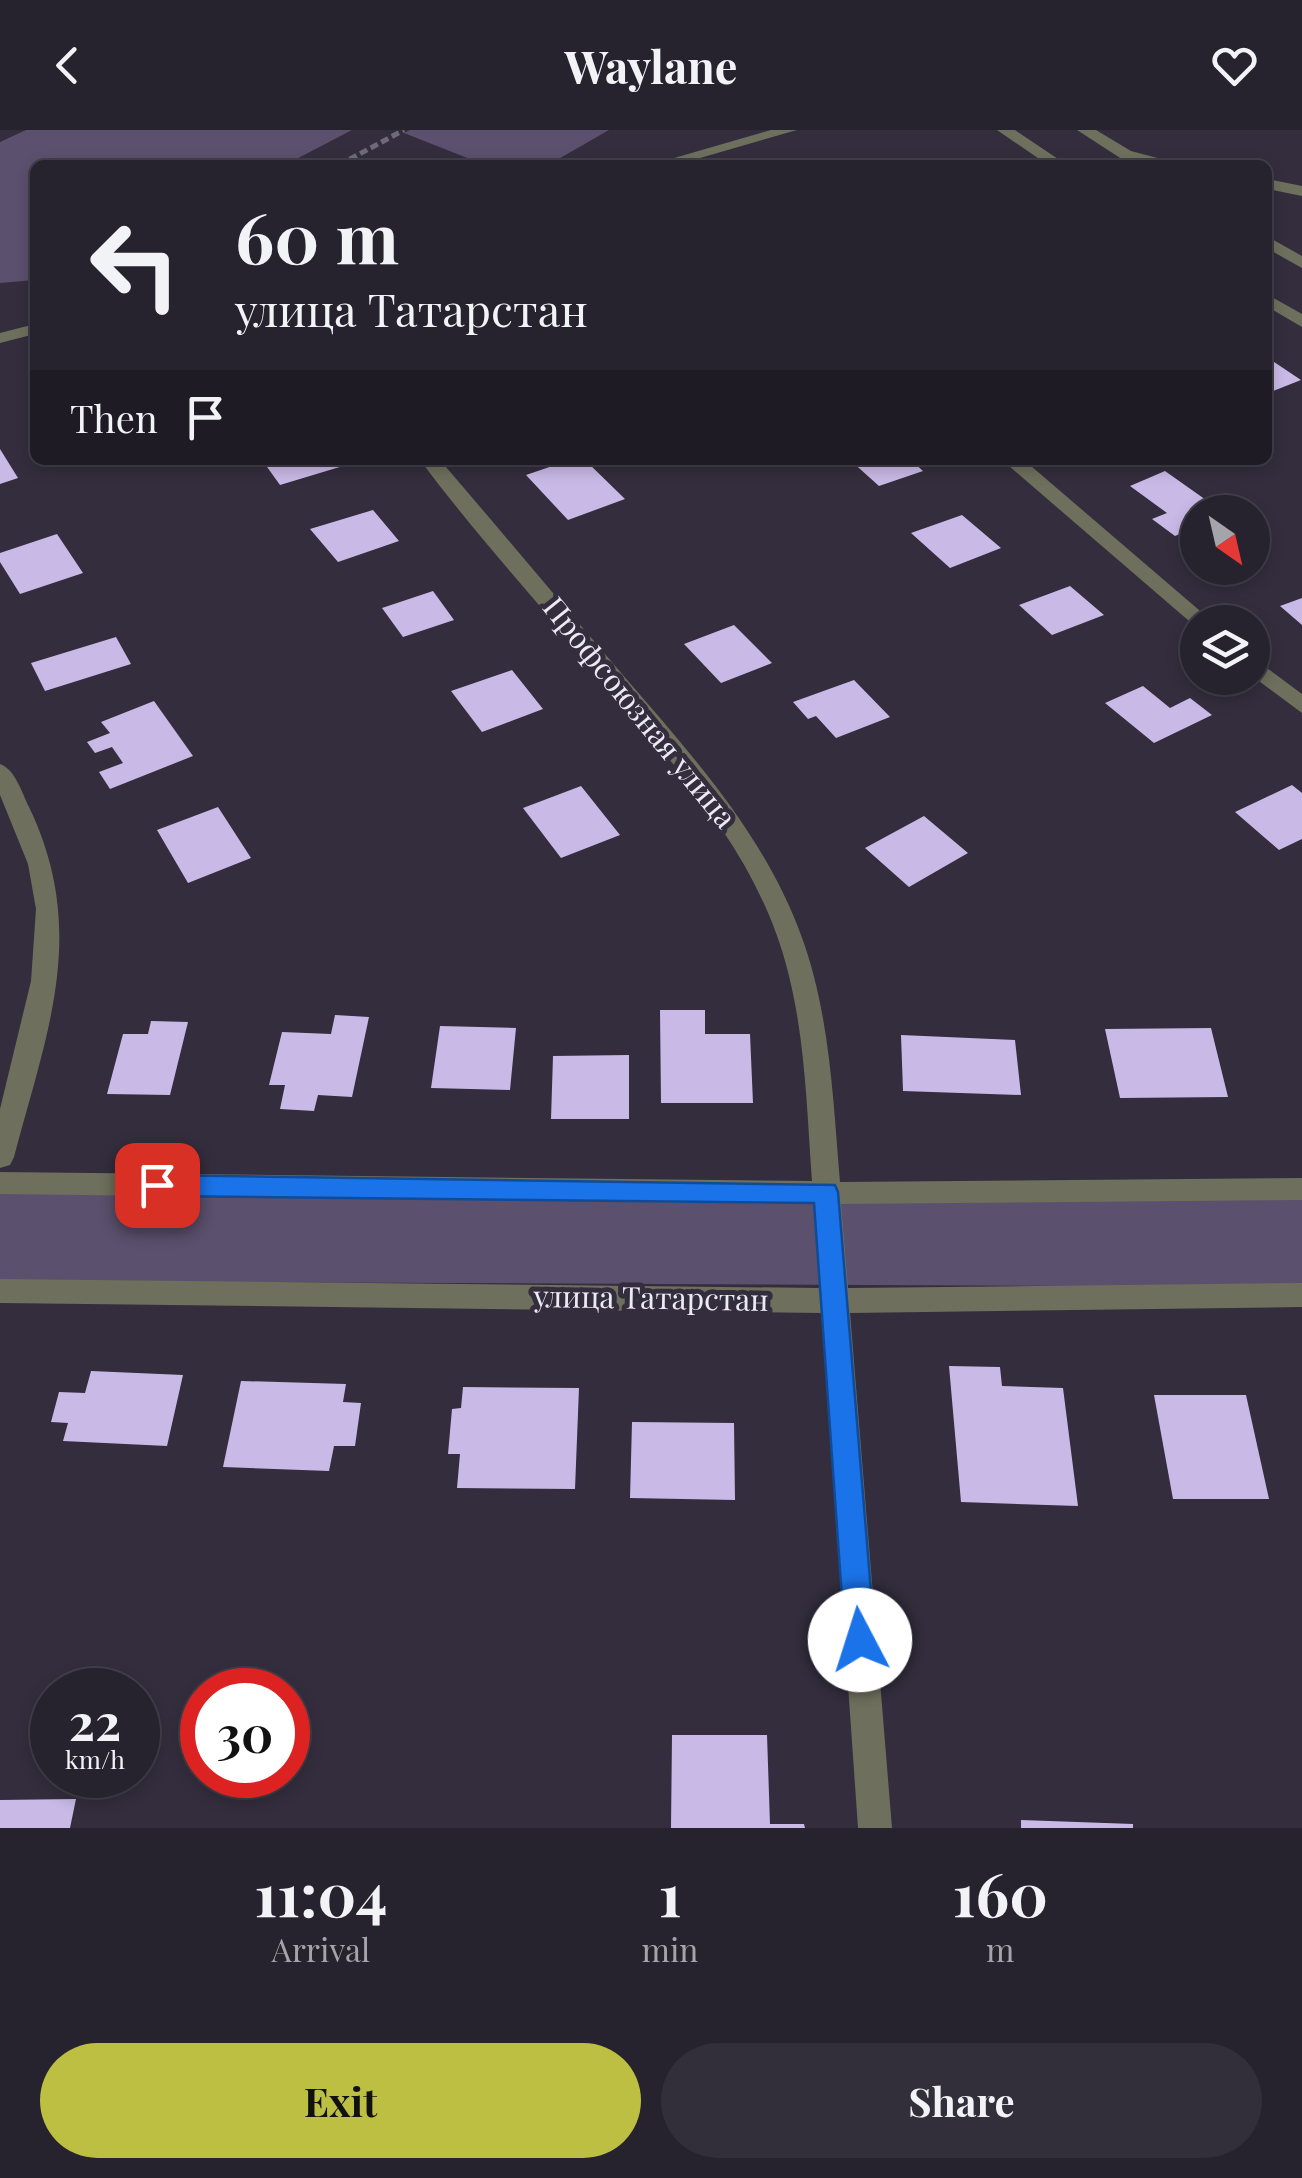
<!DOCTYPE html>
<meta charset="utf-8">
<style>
body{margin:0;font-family:"Playfair Display",serif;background:#322f3a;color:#f1f3f6;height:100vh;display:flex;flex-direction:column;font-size:38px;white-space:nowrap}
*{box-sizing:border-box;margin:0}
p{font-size:32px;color:#a4a4aa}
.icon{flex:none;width:55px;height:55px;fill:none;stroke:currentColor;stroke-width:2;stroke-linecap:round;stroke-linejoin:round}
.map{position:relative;height:1698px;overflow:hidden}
.panel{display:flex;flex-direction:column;background:#26222e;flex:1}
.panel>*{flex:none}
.guide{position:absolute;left:30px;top:30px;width:1242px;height:305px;border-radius:15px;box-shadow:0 5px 15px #0003,0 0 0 2px #423f4a;background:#26222e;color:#f1f3f6;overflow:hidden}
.needle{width:65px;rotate:146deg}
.fabs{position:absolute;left:1180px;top:365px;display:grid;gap:20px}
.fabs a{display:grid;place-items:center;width:90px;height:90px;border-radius:50%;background:#26222e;box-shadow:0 5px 15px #0003,0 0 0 2px #423f4a;font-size:50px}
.speed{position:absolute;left:30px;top:1538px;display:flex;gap:20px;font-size:50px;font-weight:700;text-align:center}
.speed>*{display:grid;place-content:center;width:130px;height:130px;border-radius:50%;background:#26222e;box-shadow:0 5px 15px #0003,0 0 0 2px #423f4a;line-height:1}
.speed small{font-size:25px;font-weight:400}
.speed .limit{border:15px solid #d22;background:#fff;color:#111}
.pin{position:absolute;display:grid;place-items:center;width:85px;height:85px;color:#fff;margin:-42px;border-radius:20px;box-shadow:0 5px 15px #0006}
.me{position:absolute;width:110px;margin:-55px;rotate:355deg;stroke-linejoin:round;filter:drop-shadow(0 0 8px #0008)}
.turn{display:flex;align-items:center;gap:35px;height:210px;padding:0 40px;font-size:45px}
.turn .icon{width:130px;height:130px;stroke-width:2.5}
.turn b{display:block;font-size:70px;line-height:85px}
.then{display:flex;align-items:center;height:95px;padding:0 40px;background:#0003;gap:20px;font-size:38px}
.eta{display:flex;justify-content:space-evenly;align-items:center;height:170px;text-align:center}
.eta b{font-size:60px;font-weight:700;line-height:70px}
.primary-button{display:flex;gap:20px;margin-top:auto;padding:20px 40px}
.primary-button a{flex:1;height:115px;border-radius:60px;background:#bdbf43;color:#111;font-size:40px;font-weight:700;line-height:115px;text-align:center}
.primary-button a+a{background:#322f3a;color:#f1f3f6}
header{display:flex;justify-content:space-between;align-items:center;height:130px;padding:0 40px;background:#26222e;font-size:45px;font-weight:700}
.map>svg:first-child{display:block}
.green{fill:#5b506d}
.building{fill:#c9b9e6}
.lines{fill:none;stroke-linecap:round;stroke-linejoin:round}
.path{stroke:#6f6a78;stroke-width:5;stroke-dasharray:8 4;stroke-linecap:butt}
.minor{fill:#6e6f5c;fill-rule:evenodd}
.route{fill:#1a73e8;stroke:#114b97;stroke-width:2.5}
.labels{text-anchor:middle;stroke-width:10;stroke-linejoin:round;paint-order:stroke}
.street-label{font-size:30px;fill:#edeaf4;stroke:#332d3d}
</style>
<header><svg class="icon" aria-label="back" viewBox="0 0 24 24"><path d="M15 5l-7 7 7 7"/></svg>Waylane<svg class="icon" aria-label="heart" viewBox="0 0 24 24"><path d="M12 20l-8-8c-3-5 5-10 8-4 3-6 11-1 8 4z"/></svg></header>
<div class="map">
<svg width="1302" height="1698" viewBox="0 0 1302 1698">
<rect width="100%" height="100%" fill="#332d3d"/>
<path class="green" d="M 26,0 L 352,0 L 285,35 L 35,35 L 35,150 L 0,153 L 0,12 Z
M 410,0 L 609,0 L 548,35 L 485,35 L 404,3 Z
M 0,1059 L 1302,1065 L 1302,1157 L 0,1151 Z"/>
<path class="building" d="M 1268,228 L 1301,250 L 1268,263 Z
M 0,319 L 18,348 L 0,354 Z
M 262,330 L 339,330 L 343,336 L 280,355 Z
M 570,330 L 585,330 L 625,369 L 568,390 L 526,345 Z
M 850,330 L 911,330 L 923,341 L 879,356 Z
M 1165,341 L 1223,382 L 1198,382 L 1198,396 L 1175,406 L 1152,389 L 1167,383 L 1130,356 Z
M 373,380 L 399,411 L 338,432 L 310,399 Z
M 962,385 L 1001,418 L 950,438 L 911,403 Z
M 57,404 L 83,443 L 20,464 L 0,432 L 0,423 Z
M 1070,456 L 1104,485 L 1052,505 L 1019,475 Z
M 433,461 L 454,490 L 403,507 L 382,478 Z
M 1302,468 L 1302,495 L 1280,476 Z
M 734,495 L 772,533 L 721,553 L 684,514 Z
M 116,507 L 131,534 L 45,561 L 31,533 Z
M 512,540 L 543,579 L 482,602 L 451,561 Z
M 854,550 L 890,587 L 836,608 L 816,586 L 808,589 L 793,572 Z
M 1143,556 L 1170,578 L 1190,568 L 1212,585 L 1154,613 L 1105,573 Z
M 154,571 L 193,626 L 110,659 L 99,642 L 123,633 L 112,617 L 95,623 L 87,612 L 110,603 L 101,592 Z
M 1292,655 L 1302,663 L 1302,709 L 1279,720 L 1235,682 Z
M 581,656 L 620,705 L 561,728 L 523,678 Z
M 218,677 L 251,728 L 188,753 L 157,700 Z
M 924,686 L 968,723 L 909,757 L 865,718 Z
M 660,880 L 705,880 L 705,904 L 750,904 L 753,973 L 661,973 Z
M 335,885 L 369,887 L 352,967 L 318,965 L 314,981 L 280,979 L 285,955 L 269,955 L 282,902 L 331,904 Z
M 151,891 L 188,892 L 170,965 L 107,964 L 123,904 L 148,904 Z
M 440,896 L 516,898 L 510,960 L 431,958 Z
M 1211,898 L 1228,967 L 1120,968 L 1105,899 Z
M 901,905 L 1015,910 L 1021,965 L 903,961 Z
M 629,925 L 629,989 L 551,989 L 553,926 Z
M 949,1236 L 1000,1237 L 1002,1256 L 1063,1258 L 1078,1376 L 961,1372 Z
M 91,1241 L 183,1245 L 167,1316 L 63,1311 L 68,1293 L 51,1292 L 59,1262 L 85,1263 Z
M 241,1251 L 346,1254 L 343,1272 L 361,1273 L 355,1316 L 334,1316 L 329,1341 L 223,1337 Z
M 463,1257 L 579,1258 L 575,1359 L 457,1358 L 460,1324 L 448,1324 L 452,1279 L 461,1278 Z
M 1154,1265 L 1246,1265 L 1269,1369 L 1173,1369 Z
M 632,1292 L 734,1293 L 735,1370 L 630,1368 Z
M 672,1605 L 767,1605 L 770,1694 L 804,1694 L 805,1698 L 671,1698 Z
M 76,1669 L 70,1698 L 0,1698 L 0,1670 Z
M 1021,1690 L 1133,1694 L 1133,1698 L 1021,1698 Z"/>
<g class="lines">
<path class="path" d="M 339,35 L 404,0"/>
<path class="minor" d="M 771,0 L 797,0 L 676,35 L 650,35 Z
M 997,0 L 1015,0 L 1067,35 L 1048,35 Z
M 1077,0 L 1096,0 L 1131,21 L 1184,35 L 1131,35 Z
M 1268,49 L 1302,56 L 1302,66 L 1268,59 Z
M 1268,107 L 1302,126 L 1302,138 L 1268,119 Z
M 1268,165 L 1302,184 L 1302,197 L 1268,177 Z
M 35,194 L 35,204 L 0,213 L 0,203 Z
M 420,330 L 440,330 C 501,401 561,473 622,544 C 691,624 764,704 801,805 C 830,883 833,969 840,1052 L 1302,1048 L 1302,1070 L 841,1074 L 848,1158 L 1302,1153 L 1302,1177 L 850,1183 L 892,1698 L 858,1698 L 822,1183 L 0,1173 L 0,1149 L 820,1158 L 814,1074 L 0,1064 L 0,1042 L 812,1051 C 806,969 805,882 776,803 C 745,718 688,651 630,582 C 561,498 485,417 420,330 Z
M 1002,330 L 1024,330 L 1213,492 L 1198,492 L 1196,497 Z
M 1252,527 L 1302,564 L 1302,583 L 1252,546 Z
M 0,634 C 15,639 22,663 29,677 C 89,802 47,902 14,1027 L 10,1035 L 0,1038 L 0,979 L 31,851 L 36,779 L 28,734 L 0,665 Z"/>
</g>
<path class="route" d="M 157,1045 L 835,1055 L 838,1062 L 875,1510 L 870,1520 L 860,1524 L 850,1520 L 845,1510 L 814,1073 L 157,1066 L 148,1063 L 145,1055 L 148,1048 Z"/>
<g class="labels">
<g class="street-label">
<text transform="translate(639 583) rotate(51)" y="10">Профсоюзная улица</text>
<text transform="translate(651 1169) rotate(1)" y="10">улица Татарстан</text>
</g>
</g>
</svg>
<div class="fabs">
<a><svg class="needle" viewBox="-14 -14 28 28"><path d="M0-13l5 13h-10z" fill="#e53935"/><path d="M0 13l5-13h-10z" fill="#a4a4aa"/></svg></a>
<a><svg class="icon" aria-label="layers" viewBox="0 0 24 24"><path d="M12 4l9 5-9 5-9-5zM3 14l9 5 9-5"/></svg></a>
</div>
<div class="speed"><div>22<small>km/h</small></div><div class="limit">30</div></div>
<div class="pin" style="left:157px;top:1055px;background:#d93025"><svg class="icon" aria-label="arrive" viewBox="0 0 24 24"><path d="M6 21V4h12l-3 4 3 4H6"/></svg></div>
<svg class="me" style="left:860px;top:1510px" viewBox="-20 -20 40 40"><circle r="19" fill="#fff"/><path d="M0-13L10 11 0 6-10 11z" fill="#1a73e8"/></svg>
<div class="guide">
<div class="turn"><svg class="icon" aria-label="left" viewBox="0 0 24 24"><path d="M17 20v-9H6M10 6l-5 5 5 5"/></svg><div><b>60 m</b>улица Татарстан</div></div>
<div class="then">Then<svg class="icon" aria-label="arrive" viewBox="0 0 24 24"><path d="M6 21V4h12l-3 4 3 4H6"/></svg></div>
</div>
</div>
<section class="panel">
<div class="eta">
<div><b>11:04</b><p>Arrival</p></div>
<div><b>1</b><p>min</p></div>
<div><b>160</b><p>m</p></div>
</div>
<div class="primary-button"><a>Exit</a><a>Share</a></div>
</section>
